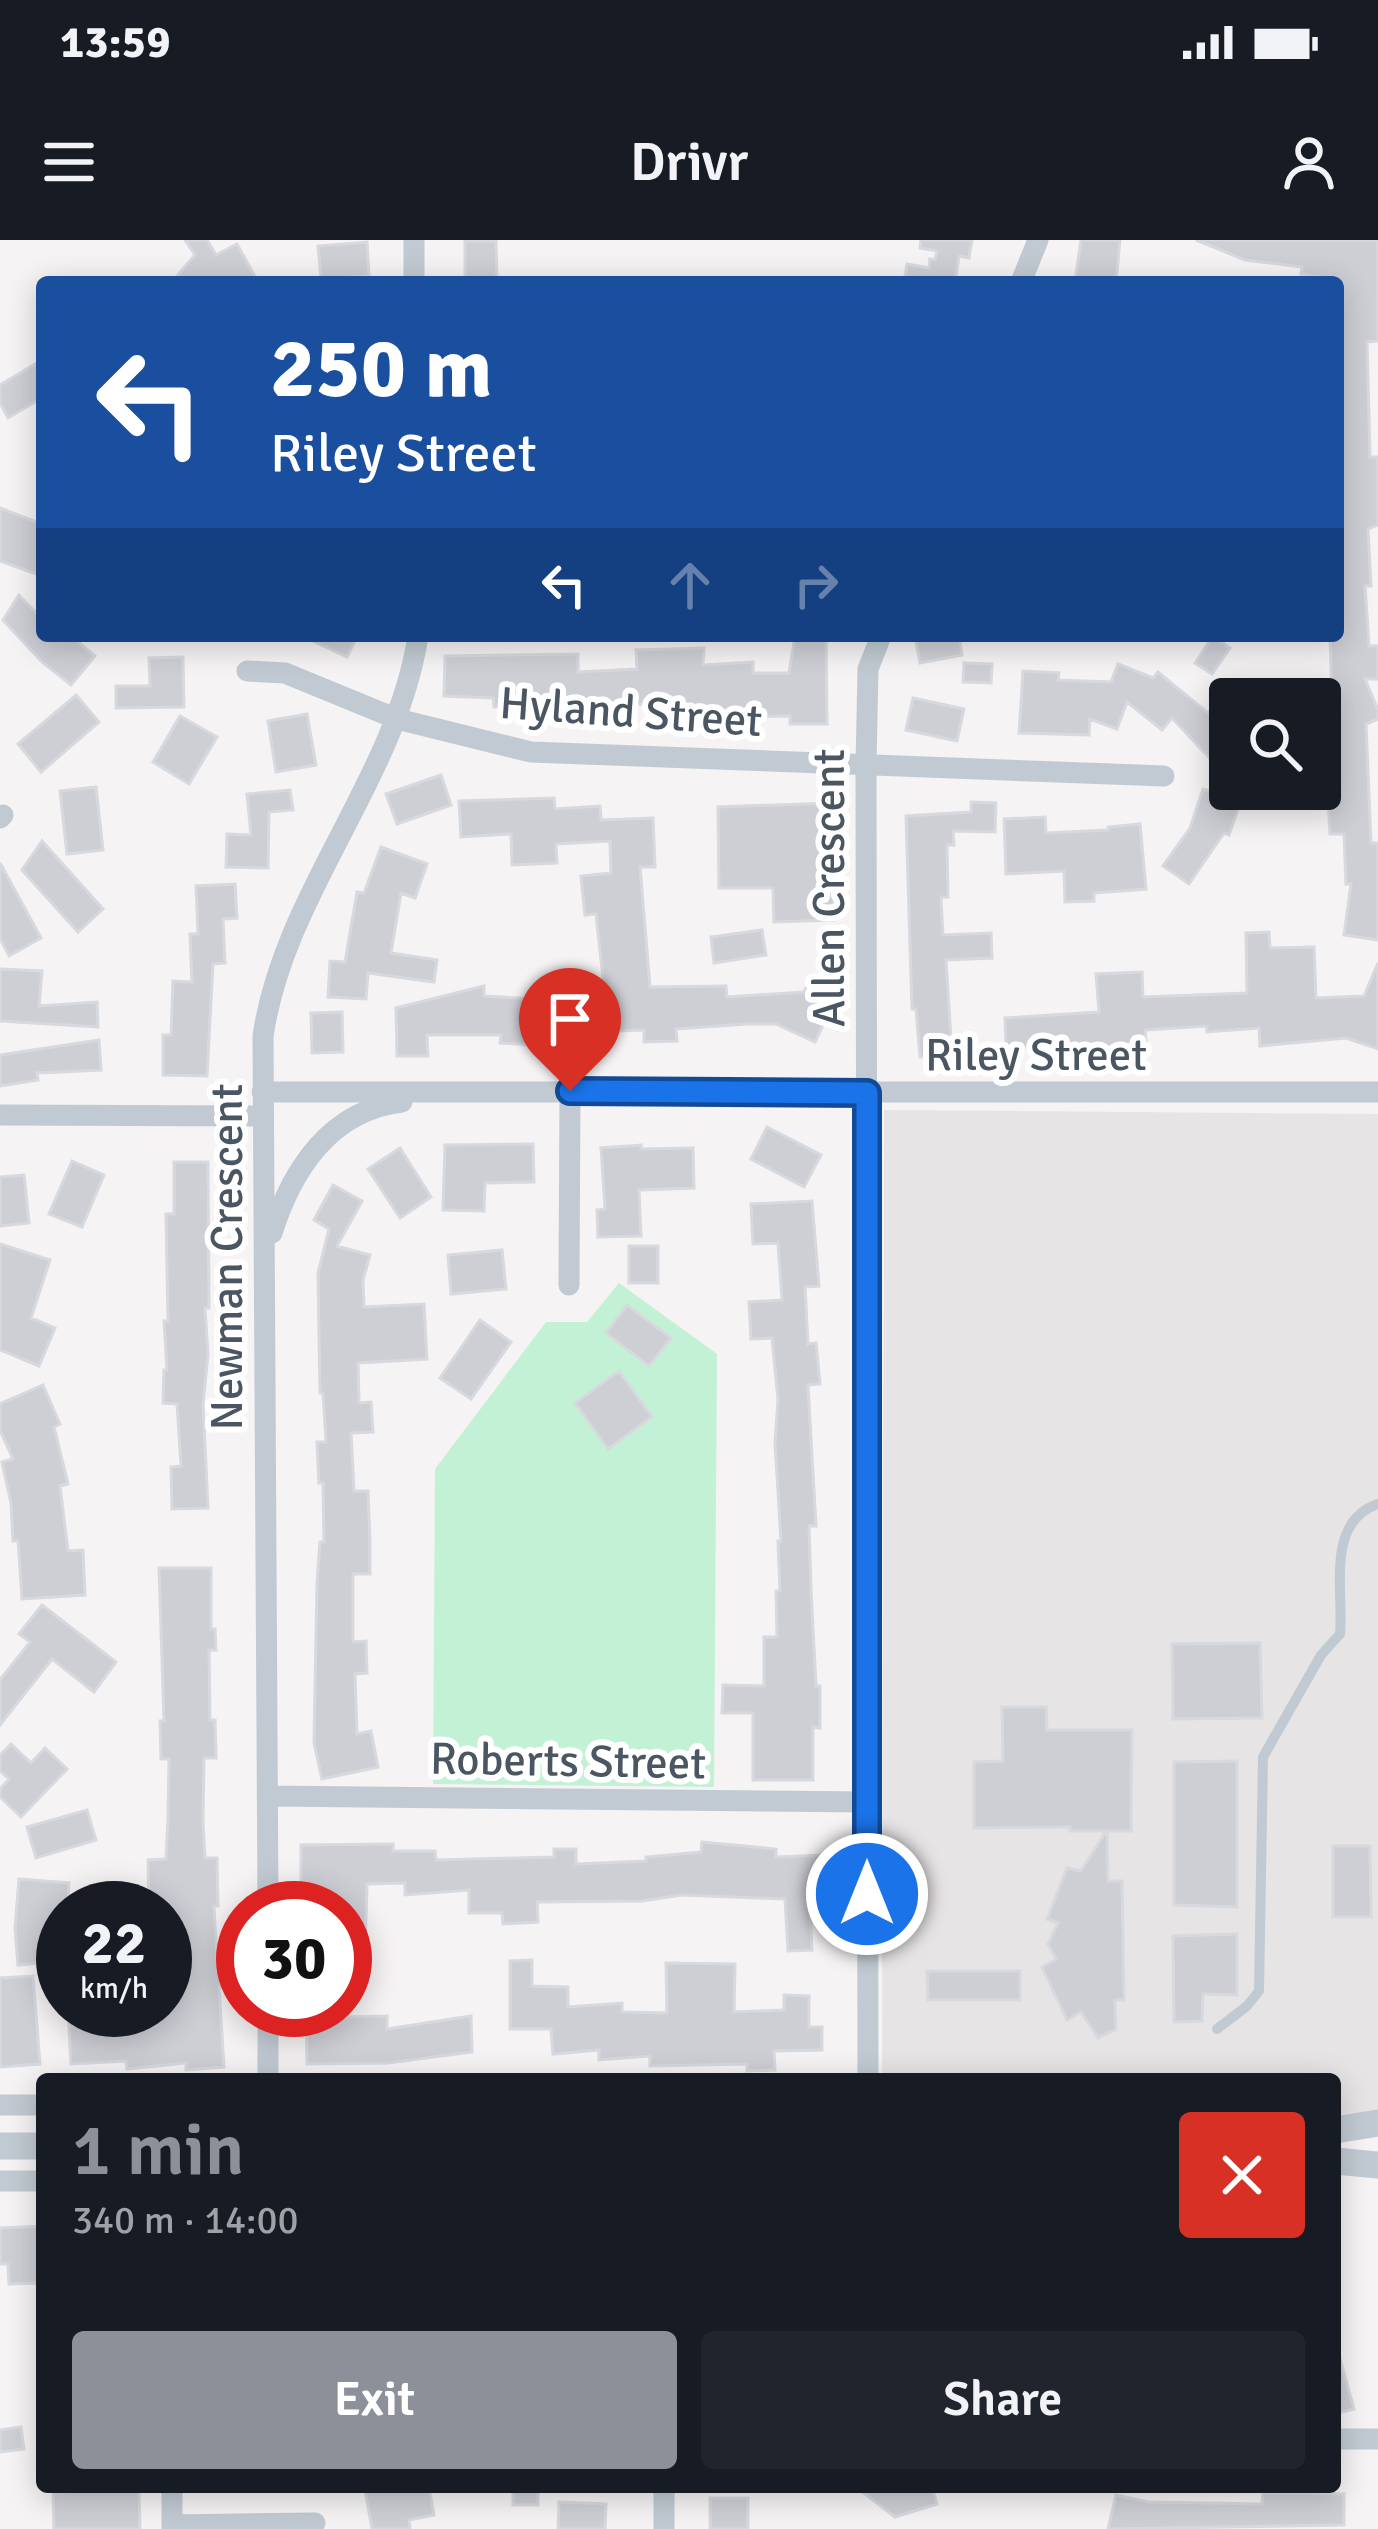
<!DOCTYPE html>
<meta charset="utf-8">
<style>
body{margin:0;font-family:Signika,sans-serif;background:#20242c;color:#f1f3f6;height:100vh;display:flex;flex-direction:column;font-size:45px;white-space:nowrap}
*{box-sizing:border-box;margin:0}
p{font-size:39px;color:#9ea1a6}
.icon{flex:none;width:66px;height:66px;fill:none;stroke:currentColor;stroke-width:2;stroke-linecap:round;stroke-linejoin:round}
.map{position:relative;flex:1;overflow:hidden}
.panel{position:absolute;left:36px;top:1833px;width:1305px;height:420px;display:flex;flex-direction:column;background:#171b24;border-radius:12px;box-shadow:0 6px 30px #0003}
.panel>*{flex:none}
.top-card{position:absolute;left:36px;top:36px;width:1308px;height:366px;border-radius:12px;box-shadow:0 6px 30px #0003;background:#1a4fa0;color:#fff;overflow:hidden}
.controls{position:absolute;left:1209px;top:438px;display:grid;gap:24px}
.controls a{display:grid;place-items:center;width:132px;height:132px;border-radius:12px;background:#171b24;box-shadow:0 6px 30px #0003;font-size:60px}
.speed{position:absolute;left:36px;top:1641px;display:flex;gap:24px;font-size:60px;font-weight:700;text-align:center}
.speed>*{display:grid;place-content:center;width:156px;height:156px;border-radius:50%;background:#171b24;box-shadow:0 6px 30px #0003;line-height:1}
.speed small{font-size:30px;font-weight:400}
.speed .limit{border:18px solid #d22;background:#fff;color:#111}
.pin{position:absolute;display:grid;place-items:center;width:102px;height:102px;color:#fff;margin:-123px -51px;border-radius:50% 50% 50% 0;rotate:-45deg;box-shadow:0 0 12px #0007}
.pin .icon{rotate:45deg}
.me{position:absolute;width:132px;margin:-66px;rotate:0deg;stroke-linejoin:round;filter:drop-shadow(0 0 9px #0008)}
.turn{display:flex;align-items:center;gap:42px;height:252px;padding:0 36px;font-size:54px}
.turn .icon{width:156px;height:156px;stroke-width:2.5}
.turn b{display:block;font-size:84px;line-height:102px}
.lanes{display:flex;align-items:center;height:114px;padding:0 36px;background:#0003;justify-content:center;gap:60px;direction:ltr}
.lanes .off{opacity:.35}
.round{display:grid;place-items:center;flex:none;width:126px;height:126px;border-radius:12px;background:#20242c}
.summary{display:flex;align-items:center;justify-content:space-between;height:204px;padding:0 36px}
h1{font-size:72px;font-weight:600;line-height:90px;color:#8c9099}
.cta{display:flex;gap:24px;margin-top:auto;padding:24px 36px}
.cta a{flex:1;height:138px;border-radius:12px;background:#8c9099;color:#fff;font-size:48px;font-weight:600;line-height:138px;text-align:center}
.cta a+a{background:#20242c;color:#f1f3f6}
.status{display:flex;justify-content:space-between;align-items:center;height:84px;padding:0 60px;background:#171b24;direction:ltr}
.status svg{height:33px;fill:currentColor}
header{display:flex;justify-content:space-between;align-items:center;height:156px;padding:0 36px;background:#171b24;font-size:54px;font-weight:600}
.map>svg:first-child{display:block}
.education{fill:#e6e4e5}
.green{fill:#c3f1d5}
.building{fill:#cdcfd5;stroke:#d7d9de;stroke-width:3}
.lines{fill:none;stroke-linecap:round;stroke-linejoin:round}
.service{stroke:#c1cad2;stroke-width:10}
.minor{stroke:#c1cad2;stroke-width:21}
.tertiary{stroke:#c1cad2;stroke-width:27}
.route-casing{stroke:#114b97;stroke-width:30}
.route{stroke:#1a73e8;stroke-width:21}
.labels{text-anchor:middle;stroke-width:12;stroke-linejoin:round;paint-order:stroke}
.street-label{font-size:45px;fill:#4a5661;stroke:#fff}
</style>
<div class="status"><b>13:59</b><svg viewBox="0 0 49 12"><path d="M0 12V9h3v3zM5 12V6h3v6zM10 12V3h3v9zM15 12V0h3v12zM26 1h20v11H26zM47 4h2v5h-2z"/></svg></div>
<header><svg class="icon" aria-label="menu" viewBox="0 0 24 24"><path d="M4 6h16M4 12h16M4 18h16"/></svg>Drivr<svg class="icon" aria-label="person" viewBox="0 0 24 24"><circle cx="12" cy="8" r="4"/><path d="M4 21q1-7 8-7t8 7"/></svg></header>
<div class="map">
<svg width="1378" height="2289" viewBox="0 0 1378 2289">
<rect width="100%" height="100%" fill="#f5f3f3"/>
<path class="education" d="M 884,870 L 1378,874 L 1378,1869 L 1368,1877 L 1335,1877 L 1335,1839 L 882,1839 Z"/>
<path class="green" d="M 619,1043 L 717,1114 L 714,1547 L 433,1544 L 435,1229 L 546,1082 L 587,1082 Z"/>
<path class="building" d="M 185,0 L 207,0 L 216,15 L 237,4 L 258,42 L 172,42 L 195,15 Z
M 921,0 L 972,0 L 969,18 L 959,16 L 955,42 L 904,42 L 907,24 L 929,28 L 930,19 L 935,20 L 937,11 L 920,8 Z
M 1081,0 L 1120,0 L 1116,42 L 1075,42 Z
M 1196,0 L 1378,0 L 1378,101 L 1367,102 L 1370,217 L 1378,217 L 1378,285 L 1368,289 L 1371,346 L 1365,346 L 1369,406 L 1378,406 L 1378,439 L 1365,439 L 1378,470 L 1378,479 L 1366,484 L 1371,603 L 1378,603 L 1378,700 L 1344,695 L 1351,644 L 1346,644 L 1344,594 L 1330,594 L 1328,558 L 1338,557 L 1333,492 L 1322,465 L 1332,460 L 1330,396 L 1338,396 L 1338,40 L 1301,34 L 1302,27 L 1245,20 Z
M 465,1 L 496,1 L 497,39 L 465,39 Z
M 367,2 L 369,36 L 321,39 L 318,6 Z
M 42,120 L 42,158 L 8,178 L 0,163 L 0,145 Z
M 0,268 L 42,284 L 42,336 L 0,321 Z
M 19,355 L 42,379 L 42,396 L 71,396 L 95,416 L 71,445 L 42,422 L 3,380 Z
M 302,396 L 357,396 L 347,417 Z
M 795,396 L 826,396 L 827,484 L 790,484 L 790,476 L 741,477 L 741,472 L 688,474 L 687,463 L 580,466 L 580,471 L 542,472 L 542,465 L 494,467 L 493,458 L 444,456 L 445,416 L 578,414 L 578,432 L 637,429 L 636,410 L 704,408 L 703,425 L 753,422 L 753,433 L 789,433 Z
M 915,396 L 959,396 L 962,415 L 920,423 Z
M 1213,396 L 1230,408 L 1212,434 L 1195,423 Z
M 183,417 L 184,467 L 116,468 L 116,446 L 150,446 L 149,418 Z
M 964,423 L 992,424 L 991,443 L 963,442 Z
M 1118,424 L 1153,438 L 1158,432 L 1208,473 L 1212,469 L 1230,489 L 1230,514 L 1217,526 L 1172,478 L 1162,490 L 1127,462 L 1117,489 L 1090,479 L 1089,495 L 1019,493 L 1023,431 L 1059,433 L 1058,440 L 1111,442 Z
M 76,455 L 99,482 L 41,532 L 18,504 Z
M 913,458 L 964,469 L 957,501 L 906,490 Z
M 307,474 L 316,525 L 276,532 L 268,481 Z
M 180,476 L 217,497 L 189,544 L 153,522 Z
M 441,535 L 451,565 L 397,584 L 386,554 Z
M 96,547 L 103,610 L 67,614 L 60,551 Z
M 1203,549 L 1239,559 L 1239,566 L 1229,595 L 1224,593 L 1189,644 L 1163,626 L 1190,588 Z
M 290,550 L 293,570 L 269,572 L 268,628 L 226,627 L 227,594 L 251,595 L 247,554 Z
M 554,558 L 555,569 L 600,566 L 601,580 L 653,578 L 655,627 L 640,627 L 650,747 L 726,746 L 727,757 L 804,752 L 806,748 L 834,762 L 815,802 L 776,784 L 747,784 L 676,789 L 677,801 L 644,802 L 644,790 L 533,794 L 533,805 L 500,803 L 501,795 L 427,795 L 428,816 L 397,816 L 396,768 L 484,746 L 484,756 L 534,759 L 534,764 L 596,761 L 595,748 L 604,748 L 596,674 L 585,675 L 581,636 L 611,633 L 610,601 L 556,604 L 557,623 L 512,625 L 511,594 L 461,597 L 459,561 Z
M 971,562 L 996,563 L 995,592 L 953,591 L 954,605 L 947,605 L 948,657 L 941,657 L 943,695 L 991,693 L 992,718 L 946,720 L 952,815 L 920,817 L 916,769 L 912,769 L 906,576 L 971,572 Z
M 831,563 L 834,680 L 774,682 L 773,648 L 719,648 L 718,567 Z
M 1045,577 L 1046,593 L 1108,590 L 1108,587 L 1140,584 L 1146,649 L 1094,653 L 1094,661 L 1065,662 L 1064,631 L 1006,634 L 1004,579 Z
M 42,601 L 103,669 L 78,692 L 22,630 Z
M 381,607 L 427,624 L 415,658 L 401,653 L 391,713 L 437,720 L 434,742 L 368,733 L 366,759 L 328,757 L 330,721 L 345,722 L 357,652 L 364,653 Z
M 0,623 L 41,698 L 9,716 L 0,698 Z
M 235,644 L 237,678 L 223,679 L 225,723 L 213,724 L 207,836 L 163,835 L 163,795 L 171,795 L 173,741 L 192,742 L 190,694 L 198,694 L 196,646 Z
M 762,690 L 766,715 L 714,723 L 711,697 Z
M 1269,692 L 1270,708 L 1314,707 L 1316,758 L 1364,756 L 1378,723 L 1378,809 L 1346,798 L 1260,806 L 1259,788 L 1207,792 L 1207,786 L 1145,790 L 1146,804 L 1097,808 L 1006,808 L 1005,778 L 1099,772 L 1096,734 L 1142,732 L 1143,757 L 1247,753 L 1246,693 Z
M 0,729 L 42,731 L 39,766 L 97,762 L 98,787 L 0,781 Z
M 342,772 L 343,812 L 312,813 L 311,773 Z
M 99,800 L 101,830 L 37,833 L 38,840 L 0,846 L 0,815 Z
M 767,887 L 821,915 L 804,947 L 751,919 Z
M 533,904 L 534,942 L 485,943 L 484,971 L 443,970 L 445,905 Z
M 641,905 L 641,909 L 693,908 L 694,948 L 639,950 L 641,996 L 598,997 L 597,970 L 605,969 L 601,908 Z
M 400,908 L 431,957 L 400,978 L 368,929 Z
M 72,921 L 104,935 L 82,987 L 49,974 Z
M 174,922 L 208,922 L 209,1068 L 205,1068 L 208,1114 L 203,1164 L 208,1268 L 172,1269 L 171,1227 L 181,1226 L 177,1164 L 163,1163 L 164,1130 L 167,1130 L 164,1081 L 168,1081 L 166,974 L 174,974 Z
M 24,935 L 29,983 L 0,986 L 0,937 Z
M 333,945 L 362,961 L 337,1006 L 370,1015 L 363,1040 L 364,1067 L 424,1064 L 427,1119 L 358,1123 L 359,1163 L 371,1162 L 373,1192 L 351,1193 L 354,1251 L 368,1251 L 370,1302 L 370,1334 L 353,1334 L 353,1402 L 366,1401 L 367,1433 L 355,1434 L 357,1494 L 371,1491 L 378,1527 L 322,1539 L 314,1503 L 317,1343 L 320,1302 L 324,1302 L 323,1243 L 319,1243 L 317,1202 L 326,1202 L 323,1153 L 320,1153 L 318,1033 L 329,989 L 314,980 Z
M 812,961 L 819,1046 L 805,1047 L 808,1104 L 816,1103 L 820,1144 L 808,1145 L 816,1286 L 809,1286 L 811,1349 L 816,1446 L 820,1446 L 820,1488 L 813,1487 L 813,1540 L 753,1540 L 753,1473 L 722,1473 L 723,1445 L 764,1446 L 764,1397 L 777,1397 L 776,1351 L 780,1351 L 778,1301 L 781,1301 L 775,1203 L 778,1160 L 772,1098 L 751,1099 L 749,1062 L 782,1060 L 778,1003 L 753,1004 L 751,964 Z
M 0,1004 L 50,1020 L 31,1078 L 55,1088 L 39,1126 L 0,1110 Z
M 629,1006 L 658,1006 L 658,1043 L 629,1043 Z
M 502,1010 L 506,1049 L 451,1054 L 448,1015 Z
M 627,1065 L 671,1098 L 649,1126 L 606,1093 Z
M 480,1080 L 511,1102 L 471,1159 L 440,1138 Z
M 619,1131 L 652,1177 L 608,1209 L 575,1163 Z
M 43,1145 L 60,1184 L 54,1187 L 68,1244 L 60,1246 L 68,1311 L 83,1310 L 85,1355 L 22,1359 L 18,1300 L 13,1301 L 11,1263 L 2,1222 L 13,1219 L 0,1190 L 0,1164 Z
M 159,1328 L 211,1328 L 211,1389 L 215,1389 L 216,1410 L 209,1410 L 210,1480 L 215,1480 L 216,1518 L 204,1518 L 203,1580 L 205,1618 L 217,1618 L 218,1666 L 214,1666 L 217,1720 L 229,1719 L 230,1747 L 219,1747 L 224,1827 L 186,1830 L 186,1823 L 127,1829 L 126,1821 L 71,1824 L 68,1770 L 168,1770 L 165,1668 L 149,1668 L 148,1620 L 166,1619 L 168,1579 L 169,1519 L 161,1519 L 160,1481 L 164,1481 Z
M 42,1365 L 116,1422 L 94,1452 L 52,1419 L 0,1485 L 0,1440 L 30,1402 L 19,1394 Z
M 1260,1403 L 1262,1478 L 1173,1479 L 1172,1404 Z
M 1002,1467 L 1046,1467 L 1047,1490 L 1132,1490 L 1131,1591 L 1107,1591 L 1108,1641 L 1122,1641 L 1124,1760 L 1115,1760 L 1116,1789 L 1098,1798 L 1081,1772 L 1067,1780 L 1042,1727 L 1056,1719 L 1048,1704 L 1058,1683 L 1047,1679 L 1067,1628 L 1081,1631 L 1106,1591 L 1070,1591 L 1070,1587 L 974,1588 L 974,1522 L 1003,1521 Z
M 11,1504 L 31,1523 L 45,1508 L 67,1529 L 21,1577 L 0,1557 L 0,1549 L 9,1539 L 0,1531 L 0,1515 Z
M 1237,1521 L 1237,1667 L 1174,1665 L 1174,1522 Z
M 87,1570 L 96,1600 L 36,1618 L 27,1587 Z
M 702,1602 L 776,1609 L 776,1617 L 821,1615 L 823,1664 L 810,1665 L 812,1710 L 788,1711 L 785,1659 L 682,1655 L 642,1661 L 537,1662 L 538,1682 L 503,1684 L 502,1673 L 469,1673 L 469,1650 L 405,1655 L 405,1643 L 367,1644 L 365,1712 L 345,1711 L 345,1668 L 301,1668 L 301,1605 L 393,1604 L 393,1611 L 435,1611 L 436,1620 L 554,1617 L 554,1609 L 576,1609 L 576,1624 L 646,1621 L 646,1617 L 701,1612 Z
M 1333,1606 L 1370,1606 L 1371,1677 L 1333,1677 Z
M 19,1639 L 69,1643 L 67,1668 L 63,1668 L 63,1721 L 18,1725 L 15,1688 Z
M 1237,1694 L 1237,1755 L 1203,1754 L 1202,1781 L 1174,1782 L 1173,1696 Z
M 532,1720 L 532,1746 L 568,1747 L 568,1767 L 622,1763 L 622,1772 L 667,1773 L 666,1723 L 735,1724 L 734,1772 L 784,1770 L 784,1755 L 809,1756 L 809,1787 L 822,1787 L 822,1810 L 774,1811 L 775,1830 L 747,1831 L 747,1824 L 650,1826 L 650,1816 L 599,1820 L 599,1810 L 553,1814 L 551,1789 L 510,1789 L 510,1721 Z
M 927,1731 L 1020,1731 L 1020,1760 L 928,1760 Z
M 33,1736 L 40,1824 L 0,1827 L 0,1738 Z
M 306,1770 L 342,1770 L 342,1777 L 387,1776 L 387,1789 L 471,1776 L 472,1812 L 388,1823 L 307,1824 Z
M 42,1986 L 42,2043 L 9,2044 L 8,2024 L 0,2024 L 0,1988 Z
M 1335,2119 L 1340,2119 L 1354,2169 L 1335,2174 Z
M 21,2187 L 24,2209 L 0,2212 L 0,2190 Z
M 382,2247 L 429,2247 L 434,2275 L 409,2280 L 410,2289 L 372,2289 L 365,2250 Z
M 513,2247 L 538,2247 L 538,2265 L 513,2265 Z
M 856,2247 L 932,2247 L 937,2264 L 895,2277 Z
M 139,2250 L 140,2289 L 54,2289 L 53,2252 Z
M 1263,2253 L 1344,2254 L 1344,2285 L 1108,2289 L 1116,2255 L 1148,2262 L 1262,2264 Z
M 710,2258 L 748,2258 L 748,2289 L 710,2289 Z
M 559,2262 L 606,2264 L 605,2289 L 558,2289 Z"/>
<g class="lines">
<path class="service" d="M 1217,1789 L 1247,1766 L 1259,1751 L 1263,1517 L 1321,1415 L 1340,1394 C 1344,1351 1325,1282 1378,1264"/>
<path class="minor" d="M 414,0 L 414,42
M 1021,42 L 1038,0
M 247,431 L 285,433 L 397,479 L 531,512 L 1164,536
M 0,578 L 3,575
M 262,852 L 1378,852
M 0,875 L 263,876
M 272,993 C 292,929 331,870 402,862
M 569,1045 L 570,851
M 268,1556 L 867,1562
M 268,1668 L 263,796 C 284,653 396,539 418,396
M 268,1839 L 268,1770
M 868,1839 L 866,525 L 868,429 L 881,396
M 0,1865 L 42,1865
M 0,1941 L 42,1941
M 1335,2199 L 1378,2199
M 664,2247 L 664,2289
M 172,2285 L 315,2283
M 172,2289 L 172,2247"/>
<path class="tertiary" d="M 1335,1890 L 1378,1883
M 0,1906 L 42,1906
M 1335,1921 L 1378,1925"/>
</g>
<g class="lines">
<defs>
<path id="route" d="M 570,851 L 867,853 L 867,1654"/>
</defs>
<use href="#route" class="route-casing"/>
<use href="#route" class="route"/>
</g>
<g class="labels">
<g class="street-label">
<text transform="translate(631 471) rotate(4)" y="16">Hyland Street</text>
<text transform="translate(828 648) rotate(-90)" y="16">Allen Crescent</text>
<text x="1036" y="830">Riley Street</text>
<text transform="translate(226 1017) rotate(-90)" y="16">Newman Crescent</text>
<text transform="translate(568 1520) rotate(1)" y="16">Roberts Street</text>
</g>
</g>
</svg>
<div class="controls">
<a><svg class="icon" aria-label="search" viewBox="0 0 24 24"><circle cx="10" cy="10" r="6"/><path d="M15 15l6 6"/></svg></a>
</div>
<div class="speed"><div>22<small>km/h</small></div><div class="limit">30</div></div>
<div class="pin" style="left:570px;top:851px;background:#d93025"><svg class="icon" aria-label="arrive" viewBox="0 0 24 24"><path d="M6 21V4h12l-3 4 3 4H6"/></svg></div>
<svg class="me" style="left:867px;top:1654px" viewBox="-20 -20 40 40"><circle r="17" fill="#1a73e8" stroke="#fff" stroke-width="3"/><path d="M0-11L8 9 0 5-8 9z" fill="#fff"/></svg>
<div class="top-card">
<div class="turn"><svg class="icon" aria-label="left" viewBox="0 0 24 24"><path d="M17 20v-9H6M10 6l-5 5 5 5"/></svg><div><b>250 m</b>Riley Street</div></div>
<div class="lanes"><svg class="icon" aria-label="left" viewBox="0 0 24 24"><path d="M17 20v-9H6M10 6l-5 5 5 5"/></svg><svg class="icon off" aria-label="ahead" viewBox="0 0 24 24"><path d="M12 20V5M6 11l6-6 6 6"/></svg><svg class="icon off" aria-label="right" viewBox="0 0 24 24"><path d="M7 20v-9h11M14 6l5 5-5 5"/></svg></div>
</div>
<section class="panel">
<div class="summary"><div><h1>1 min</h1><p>340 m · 14:00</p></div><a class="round" style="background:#d93025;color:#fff"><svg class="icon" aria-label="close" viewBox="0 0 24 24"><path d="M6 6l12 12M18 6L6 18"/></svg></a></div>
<div class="cta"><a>Exit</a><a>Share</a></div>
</section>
</div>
